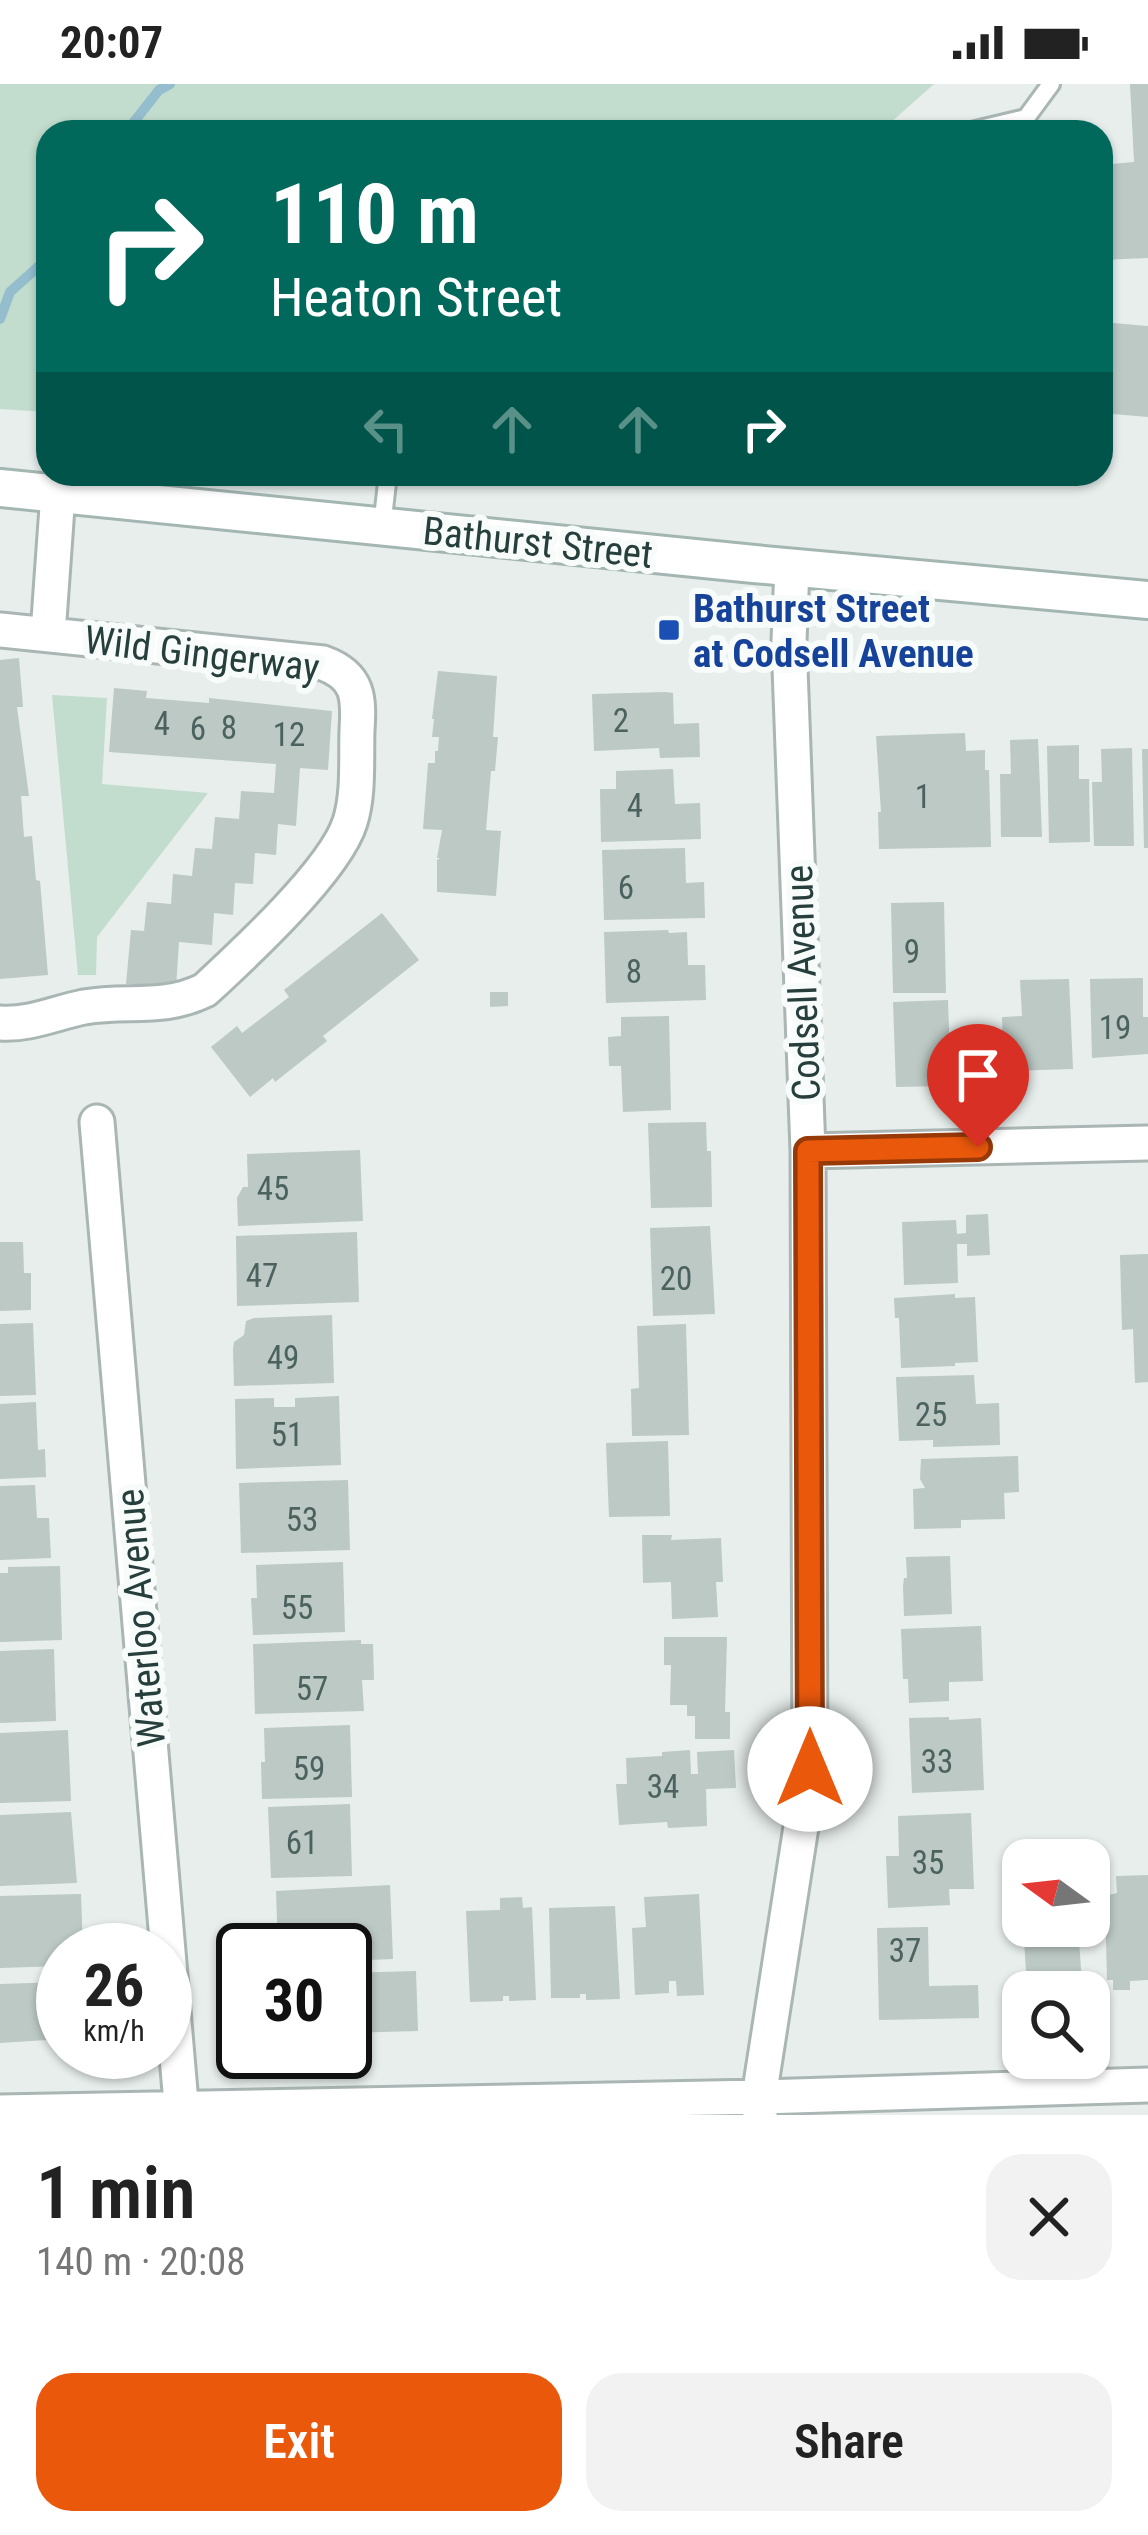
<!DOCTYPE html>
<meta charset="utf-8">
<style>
body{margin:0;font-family:"Roboto Condensed",sans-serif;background:#f2f2f2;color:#222;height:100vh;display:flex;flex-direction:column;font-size:45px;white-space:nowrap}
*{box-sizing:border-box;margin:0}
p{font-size:39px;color:#767676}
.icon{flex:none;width:66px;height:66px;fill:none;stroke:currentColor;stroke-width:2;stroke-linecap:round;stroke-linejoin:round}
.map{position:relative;height:2031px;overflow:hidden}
.sheet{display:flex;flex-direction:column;background:#fff;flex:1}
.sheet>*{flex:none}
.top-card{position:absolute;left:36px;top:36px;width:1077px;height:366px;border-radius:36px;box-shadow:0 3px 9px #0004;background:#00695c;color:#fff;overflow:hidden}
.needle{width:78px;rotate:285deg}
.controls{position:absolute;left:1002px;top:1755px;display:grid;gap:24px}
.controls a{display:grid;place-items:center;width:108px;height:108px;border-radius:24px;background:#fff;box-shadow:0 3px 9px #0004;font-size:60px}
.speed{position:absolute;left:36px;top:1839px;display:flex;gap:24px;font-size:60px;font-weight:700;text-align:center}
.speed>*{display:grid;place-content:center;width:156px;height:156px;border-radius:50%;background:#fff;box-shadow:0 3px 9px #0004;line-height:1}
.speed small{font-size:30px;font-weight:400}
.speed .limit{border:6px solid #111;border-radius:18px;background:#fff;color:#111}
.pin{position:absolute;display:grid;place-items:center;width:102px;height:102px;color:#fff;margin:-123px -51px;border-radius:50% 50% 50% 0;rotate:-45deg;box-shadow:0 0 12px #0007}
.pin .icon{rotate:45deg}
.me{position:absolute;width:132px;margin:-66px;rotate:0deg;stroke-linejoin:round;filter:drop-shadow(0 0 9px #0008)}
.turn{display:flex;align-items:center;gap:42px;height:252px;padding:0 36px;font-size:54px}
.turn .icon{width:156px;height:156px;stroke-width:2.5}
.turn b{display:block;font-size:84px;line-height:102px}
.lanes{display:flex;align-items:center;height:114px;padding:0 36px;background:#0003;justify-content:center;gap:60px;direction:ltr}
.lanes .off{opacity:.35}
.round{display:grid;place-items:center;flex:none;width:126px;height:126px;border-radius:36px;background:#f2f2f2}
.summary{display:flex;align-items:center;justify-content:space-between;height:204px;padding:0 36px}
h1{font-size:72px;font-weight:600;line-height:90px}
.button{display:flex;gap:24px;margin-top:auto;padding:24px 36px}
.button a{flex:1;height:138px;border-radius:36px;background:#ea580c;color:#fff;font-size:48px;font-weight:600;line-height:138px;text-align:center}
.button a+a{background:#f2f2f2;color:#222}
.status{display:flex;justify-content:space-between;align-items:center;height:84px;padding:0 60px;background:#fff;direction:ltr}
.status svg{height:33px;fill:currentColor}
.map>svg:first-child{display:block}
.green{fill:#c2ddcd}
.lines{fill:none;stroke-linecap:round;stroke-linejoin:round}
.stream{stroke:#94bdce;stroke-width:10}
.building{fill:#bcc9c5}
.service-casing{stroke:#aab6b4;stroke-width:22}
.minor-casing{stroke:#aab6b4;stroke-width:39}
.secondary-casing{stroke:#a3b6b2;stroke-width:42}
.service{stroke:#fff;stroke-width:16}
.minor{stroke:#fff;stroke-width:33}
.secondary{stroke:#fff;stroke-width:36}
.route-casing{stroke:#983908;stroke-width:30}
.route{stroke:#ea580c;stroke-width:21}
.transit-dot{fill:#1a4fb4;stroke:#f7fbf9;stroke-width:4.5}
.labels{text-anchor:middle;stroke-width:12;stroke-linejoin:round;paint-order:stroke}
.number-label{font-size:33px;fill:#4c625e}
.street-label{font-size:39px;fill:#273f3c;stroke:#f7fbf9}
.transit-label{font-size:39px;font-weight:bold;fill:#164399;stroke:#f7fbf9;text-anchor:start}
</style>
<div class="status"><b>20:07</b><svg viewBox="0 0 49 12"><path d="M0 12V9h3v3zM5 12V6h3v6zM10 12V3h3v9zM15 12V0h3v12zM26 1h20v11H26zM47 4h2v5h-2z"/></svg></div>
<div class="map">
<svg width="1148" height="2031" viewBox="0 0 1148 2031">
<rect width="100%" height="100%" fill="#e7eeec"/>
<path class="green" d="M 0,0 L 934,0 L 880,48 L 48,48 L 48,328 L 0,325 Z
M 52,611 L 107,614 L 102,700 L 208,709 L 97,853 L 96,891 L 78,891 Z"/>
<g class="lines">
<path class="stream" d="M 126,48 L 159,6 L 170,0
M 0,235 L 10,208 L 48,174"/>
</g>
<path class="building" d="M 1130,0 L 1148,0 L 1148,174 L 1101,176 L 1101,81 L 1134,78 Z
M 1101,238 L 1148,242 L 1148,333 L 1101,329 Z
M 19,574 L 23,623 L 17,623 L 29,712 L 21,712 L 24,753 L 32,752 L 36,796 L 40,797 L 48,891 L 0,895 L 0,576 Z
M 438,587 L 497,592 L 493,653 L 498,653 L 495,687 L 491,687 L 486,746 L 501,747 L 496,812 L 437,808 L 437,776 L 440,774 L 437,774 L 442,746 L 423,745 L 428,679 L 435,679 L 435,667 L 438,667 L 439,653 L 432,653 L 434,635 L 432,635 Z
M 114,604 L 147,607 L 146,614 L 209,619 L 209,614 L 332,627 L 328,686 L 300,684 L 296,742 L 278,740 L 276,771 L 255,769 L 253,800 L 235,799 L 233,831 L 214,829 L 212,861 L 179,858 L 176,904 L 126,900 L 131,846 L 144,847 L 147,818 L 171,820 L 173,790 L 192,792 L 195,764 L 212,765 L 215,733 L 239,735 L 241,707 L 274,709 L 276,680 L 109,668 Z
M 666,608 L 673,609 L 674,640 L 699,639 L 700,673 L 660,674 L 659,664 L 594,667 L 592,610 Z
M 965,649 L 966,667 L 985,666 L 985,686 L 989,686 L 991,763 L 879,765 L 878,728 L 881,728 L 876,652 Z
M 1038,655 L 1042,753 L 1001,753 L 1000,690 L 1011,690 L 1010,656 Z
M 1079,661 L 1079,695 L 1089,695 L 1090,758 L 1049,759 L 1047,662 Z
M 1132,664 L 1134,762 L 1094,762 L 1092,698 L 1102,698 L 1101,665 Z
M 1142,665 L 1148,665 L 1148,764 L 1144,764 Z
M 673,685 L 675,720 L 700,719 L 701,755 L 601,758 L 600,705 L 616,705 L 616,687 Z
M 685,764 L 686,799 L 704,798 L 705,834 L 604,836 L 602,766 Z
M 944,818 L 946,909 L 893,909 L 891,819 Z
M 382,829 L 419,876 L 323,952 L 327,957 L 275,998 L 273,994 L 250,1013 L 211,963 L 237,942 L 242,949 L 289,913 L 284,906 Z
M 668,846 L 669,849 L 687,848 L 688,881 L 705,881 L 706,916 L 606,919 L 604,848 Z
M 1143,894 L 1143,933 L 1148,933 L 1148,970 L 1092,974 L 1090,895 Z
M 1069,895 L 1073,985 L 1004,987 L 1002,933 L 1022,932 L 1020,896 Z
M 490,908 L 508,908 L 508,922 L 490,923 Z
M 948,916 L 951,1002 L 896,1003 L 893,918 Z
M 669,932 L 671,1026 L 623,1028 L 621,982 L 609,982 L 608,953 L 621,952 L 621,933 Z
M 706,1038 L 707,1067 L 711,1067 L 712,1123 L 651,1124 L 648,1039 Z
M 360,1066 L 363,1137 L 238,1142 L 237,1114 L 243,1103 L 248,1103 L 247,1070 Z
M 988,1130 L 990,1171 L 967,1172 L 967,1160 L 957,1160 L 958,1199 L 904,1201 L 902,1138 L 956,1136 L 957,1150 L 966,1149 L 966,1131 Z
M 710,1142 L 715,1230 L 653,1232 L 650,1144 Z
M 357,1148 L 359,1218 L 237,1222 L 236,1152 Z
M 0,1158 L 23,1158 L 24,1189 L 31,1189 L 31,1226 L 0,1227 Z
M 1148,1170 L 1148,1298 L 1135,1299 L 1133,1245 L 1122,1246 L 1120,1171 Z
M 955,1210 L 955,1214 L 975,1213 L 978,1278 L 955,1279 L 955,1282 L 901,1284 L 899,1234 L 895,1234 L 894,1214 Z
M 332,1231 L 334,1299 L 234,1302 L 233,1265 L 234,1258 L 244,1251 L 246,1237 L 254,1234 Z
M 33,1239 L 36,1311 L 0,1312 L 0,1240 Z
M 686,1240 L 689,1351 L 632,1352 L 631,1305 L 639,1304 L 637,1242 Z
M 974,1291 L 976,1320 L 999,1319 L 1000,1361 L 933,1363 L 933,1356 L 899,1357 L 896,1293 Z
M 339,1312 L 341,1381 L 236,1385 L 235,1315 L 274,1314 L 274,1323 L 295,1323 L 295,1314 Z
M 36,1318 L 38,1366 L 45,1365 L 46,1393 L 0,1395 L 0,1320 Z
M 668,1357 L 670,1432 L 609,1433 L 606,1359 Z
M 1018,1372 L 1019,1408 L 1004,1409 L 1005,1435 L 961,1436 L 961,1444 L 914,1445 L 913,1405 L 925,1404 L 920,1395 L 921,1375 Z
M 348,1396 L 350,1466 L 241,1469 L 239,1399 Z
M 35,1401 L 37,1434 L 49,1434 L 51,1474 L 0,1476 L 0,1402 Z
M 642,1451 L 672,1451 L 671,1456 L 721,1454 L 723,1498 L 716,1498 L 718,1533 L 672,1535 L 671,1498 L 643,1499 Z
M 950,1472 L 952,1530 L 904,1532 L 903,1502 L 904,1494 L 907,1494 L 906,1473 Z
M 343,1478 L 345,1548 L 253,1551 L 251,1514 L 257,1514 L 256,1481 Z
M 60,1482 L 62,1556 L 0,1558 L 0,1489 L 8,1489 L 8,1483 Z
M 981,1542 L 983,1597 L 949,1598 L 949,1617 L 909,1619 L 908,1595 L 903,1595 L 901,1545 Z
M 664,1553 L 727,1553 L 725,1628 L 730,1628 L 730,1655 L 695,1655 L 695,1632 L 687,1632 L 687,1621 L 670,1621 L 671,1581 L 664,1581 Z
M 361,1556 L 361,1560 L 373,1560 L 374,1596 L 362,1596 L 364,1627 L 255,1630 L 253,1560 Z
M 54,1565 L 56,1637 L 0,1639 L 0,1567 Z
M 949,1633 L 949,1636 L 981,1634 L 984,1706 L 912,1709 L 909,1634 Z
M 350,1641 L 352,1713 L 262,1715 L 261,1678 L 265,1678 L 264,1644 Z
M 68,1646 L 71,1717 L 0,1719 L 0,1649 Z
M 690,1666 L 691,1690 L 698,1690 L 697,1668 L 734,1666 L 736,1704 L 706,1705 L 707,1742 L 668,1744 L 667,1738 L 619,1741 L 616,1700 L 627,1700 L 626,1674 L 662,1672 L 662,1668 Z
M 350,1720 L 352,1792 L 271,1794 L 268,1723 Z
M 71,1728 L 77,1799 L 0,1802 L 0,1731 Z
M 971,1729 L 974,1805 L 949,1805 L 950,1821 L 888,1824 L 886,1772 L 899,1772 L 898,1732 Z
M 1148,1791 L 1148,1896 L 1130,1897 L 1130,1906 L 1113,1906 L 1113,1896 L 1107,1896 L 1105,1812 L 1117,1809 L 1116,1792 Z
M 390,1801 L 393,1875 L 345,1877 L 345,1866 L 278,1866 L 276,1807 Z
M 81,1810 L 83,1866 L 63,1866 L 63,1882 L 0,1884 L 0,1812 Z
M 699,1810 L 704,1911 L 677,1912 L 676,1897 L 669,1897 L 669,1909 L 635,1911 L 632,1844 L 646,1843 L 644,1813 Z
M 522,1813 L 523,1824 L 532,1823 L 536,1916 L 509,1917 L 509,1912 L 503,1912 L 503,1917 L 470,1918 L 466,1827 L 500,1826 L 500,1814 Z
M 615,1822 L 620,1915 L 586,1916 L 586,1910 L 580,1910 L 580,1914 L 551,1914 L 549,1824 Z
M 1023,1842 L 1078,1842 L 1082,1899 L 1060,1900 L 1060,1908 L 1044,1908 L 1043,1901 L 1027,1902 Z
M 928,1843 L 929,1902 L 978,1901 L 979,1934 L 879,1936 L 877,1844 Z
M 416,1887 L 418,1947 L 345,1949 L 345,1889 Z
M 63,1898 L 63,1955 L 0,1959 L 0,1900 Z"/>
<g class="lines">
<defs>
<path id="service" d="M 967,48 L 1026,34 L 1051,0
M 382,443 L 388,390"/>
<path id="minor" d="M 0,546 L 323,579 C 359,592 359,614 357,646 C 356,675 359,710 350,738 C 335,786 244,870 205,906 C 162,927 128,915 84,923 C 55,929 30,941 0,939
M 48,550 L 58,409
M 97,1038 L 182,2031
M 808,1067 L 1148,1059
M 0,2028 L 759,2013 L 1148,2001
M 760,2031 L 759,2013 L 810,1685 L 808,1067 L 789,557 L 792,483"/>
<path id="secondary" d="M 0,404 L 754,480 L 1148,516"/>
</defs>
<use href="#service" class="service-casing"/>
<use href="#minor" class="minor-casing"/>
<use href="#secondary" class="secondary-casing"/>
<use href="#service" class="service"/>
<use href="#minor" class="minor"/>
<use href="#secondary" class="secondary"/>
</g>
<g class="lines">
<defs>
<path id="route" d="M 810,1685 L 808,1067 L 978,1063"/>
</defs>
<use href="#route" class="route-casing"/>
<use href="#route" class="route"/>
</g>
<rect class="transit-dot" x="657" y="534" width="24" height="24" rx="6"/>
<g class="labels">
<g class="number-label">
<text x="621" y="648">2</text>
<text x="162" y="651">4</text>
<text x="229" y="655">8</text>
<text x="198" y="656">6</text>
<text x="289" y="662">12</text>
<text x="923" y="724">1</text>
<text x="635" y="733">4</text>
<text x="626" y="815">6</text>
<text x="912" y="879">9</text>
<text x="634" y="899">8</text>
<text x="1115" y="955">19</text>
<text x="273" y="1116">45</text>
<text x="262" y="1203">47</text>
<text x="676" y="1206">20</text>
<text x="283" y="1285">49</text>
<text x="931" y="1342">25</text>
<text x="287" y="1362">51</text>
<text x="302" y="1447">53</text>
<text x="297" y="1535">55</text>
<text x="312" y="1616">57</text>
<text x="937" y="1689">33</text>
<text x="309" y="1696">59</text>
<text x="663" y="1714">34</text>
<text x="302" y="1770">61</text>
<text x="928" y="1790">35</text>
<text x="905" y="1878">37</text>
</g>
<g class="street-label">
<text transform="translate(538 458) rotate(6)" y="14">Bathurst Street</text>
<text transform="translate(202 569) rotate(7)" y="14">Wild Gingerway</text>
<text transform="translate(802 899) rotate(-92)" y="14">Codsell Avenue</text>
<text transform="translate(140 1534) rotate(-95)" y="14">Waterloo Avenue</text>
</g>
<g class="transit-label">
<text x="693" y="538">Bathurst Street<tspan x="693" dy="45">at Codsell Avenue</tspan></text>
</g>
</g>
</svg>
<div class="controls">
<a><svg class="needle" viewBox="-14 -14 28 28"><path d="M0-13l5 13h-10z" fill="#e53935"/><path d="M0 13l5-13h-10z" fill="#767676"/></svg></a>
<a><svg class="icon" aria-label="search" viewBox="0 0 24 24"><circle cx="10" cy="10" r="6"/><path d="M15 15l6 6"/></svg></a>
</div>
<div class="speed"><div>26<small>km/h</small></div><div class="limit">30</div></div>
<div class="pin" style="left:978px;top:1063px;background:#d93025"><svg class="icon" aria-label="arrive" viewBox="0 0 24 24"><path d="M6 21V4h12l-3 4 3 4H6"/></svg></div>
<svg class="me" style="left:810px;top:1685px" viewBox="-20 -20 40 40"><circle r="19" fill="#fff"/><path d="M0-13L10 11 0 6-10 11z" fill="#ea580c"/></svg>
<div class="top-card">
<div class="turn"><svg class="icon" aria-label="right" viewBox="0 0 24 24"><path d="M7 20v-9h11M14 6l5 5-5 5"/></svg><div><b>110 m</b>Heaton Street</div></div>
<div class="lanes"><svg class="icon off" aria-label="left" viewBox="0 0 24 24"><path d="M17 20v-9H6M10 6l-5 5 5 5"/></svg><svg class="icon off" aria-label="ahead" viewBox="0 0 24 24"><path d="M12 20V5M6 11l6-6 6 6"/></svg><svg class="icon off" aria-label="ahead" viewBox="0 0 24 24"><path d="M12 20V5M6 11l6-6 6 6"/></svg><svg class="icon" aria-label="right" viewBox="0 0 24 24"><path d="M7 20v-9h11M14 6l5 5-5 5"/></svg></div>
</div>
</div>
<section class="sheet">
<div class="summary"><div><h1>1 min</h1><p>140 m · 20:08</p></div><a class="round"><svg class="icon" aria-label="close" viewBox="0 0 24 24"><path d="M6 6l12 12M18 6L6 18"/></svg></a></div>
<div class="button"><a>Exit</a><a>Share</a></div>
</section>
